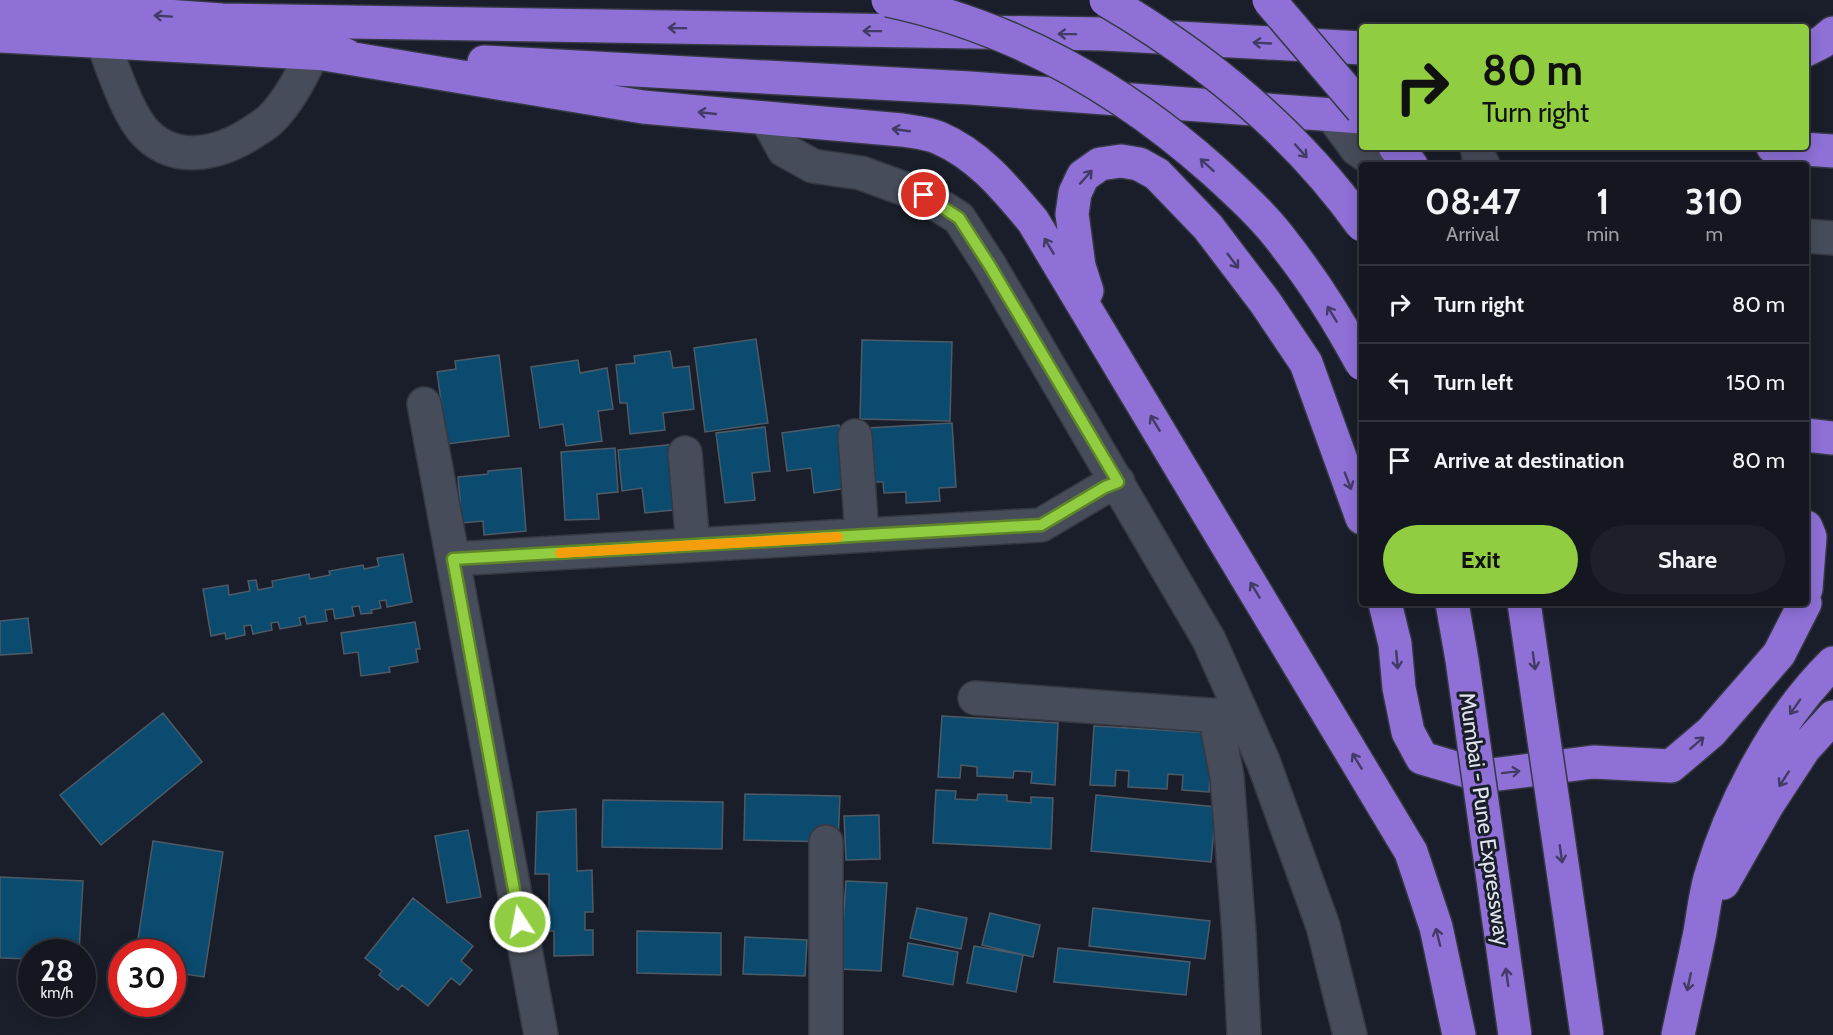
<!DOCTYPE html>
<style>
body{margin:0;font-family:Cabin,sans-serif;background:#1d1f29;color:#f1f3f6;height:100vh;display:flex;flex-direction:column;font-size:22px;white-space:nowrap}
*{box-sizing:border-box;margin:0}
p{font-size:20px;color:#9d9fa5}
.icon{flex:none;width:33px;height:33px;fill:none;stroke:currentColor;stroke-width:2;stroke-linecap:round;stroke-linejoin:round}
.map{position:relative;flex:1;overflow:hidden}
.sheet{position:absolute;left:1359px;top:162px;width:450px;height:444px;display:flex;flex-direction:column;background:#141620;border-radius:6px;box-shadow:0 3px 15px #0003,0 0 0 2px #33353e}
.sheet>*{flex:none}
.hud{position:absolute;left:1359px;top:24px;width:450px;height:126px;border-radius:6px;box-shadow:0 3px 15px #0003,0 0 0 2px #33353e;background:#91cd40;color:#111;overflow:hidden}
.speed{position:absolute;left:18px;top:939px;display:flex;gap:12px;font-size:30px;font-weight:700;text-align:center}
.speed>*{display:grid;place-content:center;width:78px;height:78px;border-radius:50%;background:#141620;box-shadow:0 3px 15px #0003,0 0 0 2px #33353e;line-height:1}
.speed small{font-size:15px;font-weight:400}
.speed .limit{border:9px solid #d22;background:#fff;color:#111}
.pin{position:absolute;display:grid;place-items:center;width:51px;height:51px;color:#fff;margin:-26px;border:3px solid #fff;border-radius:50%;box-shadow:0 2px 6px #0007}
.me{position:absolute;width:66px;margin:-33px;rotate:349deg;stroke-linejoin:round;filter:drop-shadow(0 0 4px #0008)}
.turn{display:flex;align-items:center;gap:21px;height:126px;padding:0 24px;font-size:27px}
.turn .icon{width:78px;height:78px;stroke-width:2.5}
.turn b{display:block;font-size:42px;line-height:51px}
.eta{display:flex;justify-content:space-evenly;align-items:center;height:102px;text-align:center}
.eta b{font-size:36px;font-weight:800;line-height:42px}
.button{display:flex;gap:12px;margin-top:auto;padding:12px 24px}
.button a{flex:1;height:69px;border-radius:36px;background:#91cd40;color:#111;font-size:24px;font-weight:800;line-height:69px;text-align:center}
.button a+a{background:#1d1f29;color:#f1f3f6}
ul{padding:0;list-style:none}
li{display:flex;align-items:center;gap:18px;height:78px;padding:0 24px;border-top:2px solid #33353e}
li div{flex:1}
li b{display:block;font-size:22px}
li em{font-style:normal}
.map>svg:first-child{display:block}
.building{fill:#0b4b6f;stroke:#4e5b66;stroke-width:1.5}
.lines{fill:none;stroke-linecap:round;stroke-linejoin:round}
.minor-casing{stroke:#353842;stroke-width:36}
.highway-casing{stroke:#353842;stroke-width:36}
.minor{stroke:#464c59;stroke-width:33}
.highway{stroke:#8e70d6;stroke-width:33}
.highway-bridge-casing{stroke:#353842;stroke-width:36;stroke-linecap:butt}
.highway-bridge{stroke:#8e70d6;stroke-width:33}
.oneway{stroke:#433b66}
.route-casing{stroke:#5e852a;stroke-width:15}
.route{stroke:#91cd40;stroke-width:10}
.slow{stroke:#f59e0b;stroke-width:10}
.labels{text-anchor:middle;stroke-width:6;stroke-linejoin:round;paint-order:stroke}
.street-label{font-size:22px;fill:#e0e3eb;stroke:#1a1e2a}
</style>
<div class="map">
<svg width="1833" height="1035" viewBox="0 0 1833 1035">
<rect width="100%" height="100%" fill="#1a1e2a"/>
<path class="building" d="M 756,339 L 768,423 L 705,432 L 694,348 Z
M 862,340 L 952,342 L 950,421 L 860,419 Z
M 670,351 L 673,368 L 689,366 L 694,409 L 663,413 L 665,430 L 630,434 L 627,403 L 620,403 L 616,365 L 635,363 L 634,356 Z
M 499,355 L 509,436 L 447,444 L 437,372 L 456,369 L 455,361 Z
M 578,360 L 580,373 L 607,368 L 613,409 L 598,411 L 602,441 L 566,446 L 563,424 L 540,428 L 531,367 Z
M 952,423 L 956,487 L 939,488 L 940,501 L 906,503 L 906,492 L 884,493 L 883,482 L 872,482 L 868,428 Z
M 839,425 L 848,488 L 814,493 L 811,468 L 787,471 L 782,433 Z
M 765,427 L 770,471 L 752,473 L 755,500 L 725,503 L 716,433 Z
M 676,444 L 683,509 L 645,513 L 642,488 L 622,491 L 618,450 Z
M 615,448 L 618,492 L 597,494 L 599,519 L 565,520 L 561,452 Z
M 521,468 L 526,531 L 484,535 L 483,521 L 462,523 L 458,477 L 488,474 L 488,471 Z
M 403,554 L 412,602 L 387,607 L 386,600 L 379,601 L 381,608 L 371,610 L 372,613 L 361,614 L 359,606 L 352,607 L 354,616 L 335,619 L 333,609 L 325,610 L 327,621 L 307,624 L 305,616 L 299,618 L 301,625 L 280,629 L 278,622 L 271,623 L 272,630 L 253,634 L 251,625 L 244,626 L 245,635 L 226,639 L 225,633 L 211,636 L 203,589 L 228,585 L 229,595 L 250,591 L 248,581 L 256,580 L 258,590 L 273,587 L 272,581 L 309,574 L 310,579 L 330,575 L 329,571 L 363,565 L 364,569 L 379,566 L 377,558 Z
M 28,618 L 32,653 L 0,655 L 0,621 Z
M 415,622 L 420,649 L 416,649 L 418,662 L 389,667 L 390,672 L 361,676 L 358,652 L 344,654 L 341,633 Z
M 163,713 L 202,762 L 101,845 L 60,795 Z
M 942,716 L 1058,723 L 1055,785 L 1031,783 L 1032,772 L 1014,771 L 1013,778 L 977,776 L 977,767 L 961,765 L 960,778 L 938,777 Z
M 1094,726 L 1213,733 L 1209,792 L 1182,790 L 1183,775 L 1168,774 L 1167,789 L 1128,787 L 1129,771 L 1116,770 L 1115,786 L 1090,785 Z
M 936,790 L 956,791 L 955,799 L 977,800 L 978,794 L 1007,795 L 1007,801 L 1031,803 L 1031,797 L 1053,798 L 1051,849 L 933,843 Z
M 745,794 L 840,796 L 838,842 L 744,840 Z
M 1096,795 L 1216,807 L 1211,862 L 1091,851 Z
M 603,800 L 723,802 L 722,849 L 602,847 Z
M 576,809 L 577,871 L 592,870 L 593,912 L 585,912 L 585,930 L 593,930 L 593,955 L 554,956 L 554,931 L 549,931 L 549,874 L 535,874 L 537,812 Z
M 879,815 L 880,859 L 846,860 L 844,816 Z
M 468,830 L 481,897 L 447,903 L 435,836 Z
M 153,841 L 223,852 L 204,977 L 172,972 L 172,952 L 136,952 Z
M 0,877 L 83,881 L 79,952 L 32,952 L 32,959 L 0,958 Z
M 846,881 L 887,883 L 881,971 L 840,969 Z
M 413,898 L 473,946 L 461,961 L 472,970 L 460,985 L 451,978 L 428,1006 L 402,985 L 398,990 L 379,975 L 382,971 L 365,958 Z
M 917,908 L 967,918 L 961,949 L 910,938 Z
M 1093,908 L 1210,921 L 1205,959 L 1089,946 Z
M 990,913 L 1040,925 L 1033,957 L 982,945 Z
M 637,931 L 721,933 L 721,975 L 637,973 Z
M 745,937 L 807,940 L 805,976 L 743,974 Z
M 908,943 L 958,952 L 953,985 L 903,976 Z
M 974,946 L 1023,955 L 1016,992 L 967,983 Z
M 1058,948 L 1190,962 L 1186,995 L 1054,982 Z"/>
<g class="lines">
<defs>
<path id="minor" d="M 103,42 C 112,66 126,109 142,129 C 172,165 218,155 253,132 C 259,128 266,124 271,119 C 289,101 302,76 312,53
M 1332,115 L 1357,149 L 1381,165
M 767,119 L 784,150 L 813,166 L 861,173 L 924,196 L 959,218 L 990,266 L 1209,640 L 1263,761 L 1323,926 L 1350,1035
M 1477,147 L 1479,157 L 1483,165
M 1806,236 L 1833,238
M 424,404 L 541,1035
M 855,436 L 862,535
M 685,453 L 693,545
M 453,559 L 1041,525 L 1105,487 L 1118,482
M 975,698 L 1236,717
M 1215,715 L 1227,777 L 1239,933 L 1244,1035
M 826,1035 L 826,842"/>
<path id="highway" d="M 0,4 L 222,20 L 1104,34 L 1362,48
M 0,36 L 346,55
M 1806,50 L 1822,42 L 1833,33
M 324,54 L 643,107 L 902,130 C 914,132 928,133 939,138 C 979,155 1006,189 1033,221 L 1411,852 L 1436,927 L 1459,1035
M 484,62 L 970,88 L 1362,117
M 1395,147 L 1411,165
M 1773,147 L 1833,151
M 1087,291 L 1079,266 L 1072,214 L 1075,193 L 1083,176 L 1100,164 L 1121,161 L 1139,164 L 1157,174 L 1208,227 L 1265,302 L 1306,363 L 1362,518
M 1806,435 L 1833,438
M 1806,527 L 1810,537 L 1806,589
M 1385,603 L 1395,644 L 1399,688 L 1408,732 L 1422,758 L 1483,776 L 1593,762 L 1671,766 L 1711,732 L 1779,654 L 1805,603
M 1723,883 L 1768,804 L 1804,749 L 1833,717
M 1678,1035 C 1685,1001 1693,967 1700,932 C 1703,915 1705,896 1710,878 C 1732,803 1777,718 1833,663"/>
</defs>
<use href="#minor" class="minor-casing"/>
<use href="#highway" class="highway-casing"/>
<use href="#minor" class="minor"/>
<use href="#highway" class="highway"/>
<defs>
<path id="highway-bridge" d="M 888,0 C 1011,26 1121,88 1214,171 C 1239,194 1266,218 1286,246 C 1315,283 1340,323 1362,364
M 1106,0 C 1205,58 1295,131 1362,225
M 1269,0 L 1362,109
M 1452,603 L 1462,660 L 1515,1035
M 1524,603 L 1587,1035"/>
</defs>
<use href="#highway-bridge" class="highway-bridge-casing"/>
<use href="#highway-bridge" class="highway-bridge"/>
</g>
<defs><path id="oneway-shaft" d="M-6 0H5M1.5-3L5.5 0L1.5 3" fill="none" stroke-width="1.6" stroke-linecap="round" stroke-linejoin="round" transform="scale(1.5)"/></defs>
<g class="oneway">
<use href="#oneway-shaft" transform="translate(163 16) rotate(-176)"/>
<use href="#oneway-shaft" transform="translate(677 28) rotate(-179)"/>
<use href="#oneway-shaft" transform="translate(872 31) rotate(-179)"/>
<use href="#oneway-shaft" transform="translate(1067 34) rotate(-179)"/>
<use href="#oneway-shaft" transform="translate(1262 43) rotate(-177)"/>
<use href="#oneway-shaft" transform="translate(707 113) rotate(-174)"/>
<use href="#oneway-shaft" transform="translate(901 130) rotate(-172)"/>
<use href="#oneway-shaft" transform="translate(1301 151) rotate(48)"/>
<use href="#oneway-shaft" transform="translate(1207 165) rotate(-138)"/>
<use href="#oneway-shaft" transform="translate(1086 177) rotate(-48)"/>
<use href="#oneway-shaft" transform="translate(1049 246) rotate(-121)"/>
<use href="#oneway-shaft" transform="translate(1233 261) rotate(53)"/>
<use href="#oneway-shaft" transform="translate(1332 314) rotate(-121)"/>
<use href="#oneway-shaft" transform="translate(1155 423) rotate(-121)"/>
<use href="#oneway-shaft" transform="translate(1348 481) rotate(69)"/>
<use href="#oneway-shaft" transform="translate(1255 590) rotate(-121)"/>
<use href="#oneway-shaft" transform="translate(1397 660) rotate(85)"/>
<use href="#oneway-shaft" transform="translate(1534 661) rotate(82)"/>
<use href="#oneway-shaft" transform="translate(1795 707) rotate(125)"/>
<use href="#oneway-shaft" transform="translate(1697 743) rotate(-41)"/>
<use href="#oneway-shaft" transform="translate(1357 761) rotate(-121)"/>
<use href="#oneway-shaft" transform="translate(1511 772) rotate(-7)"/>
<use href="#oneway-shaft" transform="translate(1784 779) rotate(123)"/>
<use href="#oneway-shaft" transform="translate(1561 854) rotate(82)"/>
<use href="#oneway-shaft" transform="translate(1438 937) rotate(-104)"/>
<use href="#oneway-shaft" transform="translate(1507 977) rotate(-98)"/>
<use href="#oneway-shaft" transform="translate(1689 982) rotate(102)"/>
</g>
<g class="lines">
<defs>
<path id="route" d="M 520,922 L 453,559 L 1041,525 L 1105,487 L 1118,482 L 990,266 L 959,218 L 924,195"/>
</defs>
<use href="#route" class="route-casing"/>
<use href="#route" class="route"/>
<path class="slow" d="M 560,553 L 838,537"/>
</g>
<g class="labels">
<g class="street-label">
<text transform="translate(1485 819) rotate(82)" y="8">Mumbai - Pune Expressway</text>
</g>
</g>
</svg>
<div class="speed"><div>28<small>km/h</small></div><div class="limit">30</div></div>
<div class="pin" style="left:924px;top:195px;background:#d93025"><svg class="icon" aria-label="arrive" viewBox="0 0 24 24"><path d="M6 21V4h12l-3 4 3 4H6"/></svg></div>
<svg class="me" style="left:520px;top:922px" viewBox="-20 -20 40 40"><circle r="17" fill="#91cd40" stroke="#fff" stroke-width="3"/><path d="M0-11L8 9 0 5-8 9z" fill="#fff"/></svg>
<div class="hud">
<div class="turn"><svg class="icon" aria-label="right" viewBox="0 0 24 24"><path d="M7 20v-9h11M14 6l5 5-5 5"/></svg><div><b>80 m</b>Turn right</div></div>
</div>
<section class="sheet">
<div class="eta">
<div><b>08:47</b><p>Arrival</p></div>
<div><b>1</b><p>min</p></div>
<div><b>310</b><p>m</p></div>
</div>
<ul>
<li><svg class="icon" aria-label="right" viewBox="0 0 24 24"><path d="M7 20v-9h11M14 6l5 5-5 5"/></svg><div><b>Turn right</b></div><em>80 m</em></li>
<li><svg class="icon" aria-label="left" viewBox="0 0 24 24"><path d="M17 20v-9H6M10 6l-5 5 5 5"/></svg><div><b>Turn left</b></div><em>150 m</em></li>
<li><svg class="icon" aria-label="arrive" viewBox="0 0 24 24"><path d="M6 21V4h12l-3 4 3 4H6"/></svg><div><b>Arrive at destination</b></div><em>80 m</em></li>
</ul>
<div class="button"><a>Exit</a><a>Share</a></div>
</section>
</div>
